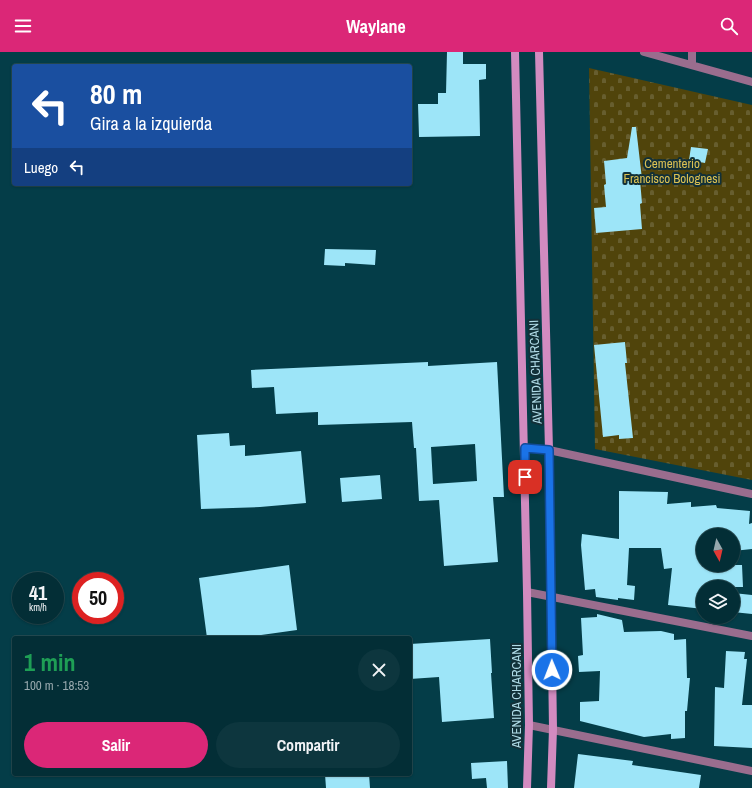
<!DOCTYPE html>
<html lang="es">
<meta charset="utf-8">
<style>
body{margin:0;font-family:"Archivo Narrow",sans-serif;background:#0d363e;color:#f1f3f6;height:100vh;display:flex;flex-direction:column;font-size:15px;white-space:nowrap}
*{box-sizing:border-box;margin:0}
p{font-size:13px;color:#97a8ad}
.icon{flex:none;width:22px;height:22px;fill:none;stroke:currentColor;stroke-width:2;stroke-linecap:round;stroke-linejoin:round}
.map{position:relative;flex:1;overflow:hidden}
.drawer{position:absolute;left:12px;top:584px;width:400px;height:140px;display:flex;flex-direction:column;background:#032e36;border-radius:4px;box-shadow:0 1px 3px #0004,0 0 0 1px #244a51}
.drawer>*{flex:none}
.top-card{position:absolute;left:12px;top:12px;width:400px;height:122px;border-radius:4px;box-shadow:0 1px 3px #0004,0 0 0 1px #244a51;background:#1a4fa0;color:#fff;overflow:hidden}
.needle{width:26px;rotate:172deg}
.tools{position:absolute;left:696px;top:476px;display:grid;gap:8px}
.tools a{display:grid;place-items:center;width:44px;height:44px;border-radius:50%;background:#032e36;box-shadow:0 1px 3px #0004,0 0 0 1px #244a51;font-size:20px}
.speed{position:absolute;left:12px;top:520px;display:flex;gap:8px;font-size:20px;font-weight:700;text-align:center}
.speed>*{display:grid;place-content:center;width:52px;height:52px;border-radius:50%;background:#032e36;box-shadow:0 1px 3px #0004,0 0 0 1px #244a51;line-height:1}
.speed small{font-size:10px;font-weight:400}
.speed .limit{border:6px solid #d22;background:#fff;color:#111}
.pin{position:absolute;display:grid;place-items:center;width:34px;height:34px;color:#fff;margin:-17px;border-radius:8px;box-shadow:0 2px 6px #0006}
.me{position:absolute;width:44px;margin:-22px;rotate:359deg;stroke-linejoin:round;filter:drop-shadow(0 0 3px #0008)}
.turn{display:flex;align-items:center;gap:14px;height:84px;padding:0 12px;font-size:18px}
.turn .icon{width:52px;height:52px;stroke-width:2.5}
.turn b{display:block;font-size:28px;line-height:34px}
.then{display:flex;align-items:center;height:38px;padding:0 12px;background:#0003;gap:8px;font-size:15px}
.round{display:grid;place-items:center;flex:none;width:42px;height:42px;border-radius:21px;background:#0d363e}
.headline{display:flex;align-items:center;justify-content:space-between;height:68px;padding:0 12px}
h1{font-size:24px;font-weight:700;line-height:30px;color:#1e9e55}
.cta{display:flex;gap:8px;margin-top:auto;padding:8px 12px}
.cta a{flex:1;height:46px;border-radius:24px;background:#db2777;color:#fff;font-size:16px;font-weight:700;line-height:46px;text-align:center}
.cta a+a{background:#0d363e;color:#f1f3f6}
header{display:flex;justify-content:space-between;align-items:center;height:52px;padding:0 12px;background:#db2777;color:#fff;font-size:18px;font-weight:700}
.map>svg:first-child{display:block}
.cemetery{fill:url(#cemetery-stones)}
.building{fill:#9de5f8;fill-rule:evenodd}
.lines{fill:none;stroke-linecap:round;stroke-linejoin:round}
.minor{stroke:#9a6d8e;stroke-width:8}
.secondary{stroke:#d28bc0;stroke-width:8}
.route-casing{stroke:#114b97;stroke-width:10}
.route{stroke:#1a73e8;stroke-width:7}
.labels{text-anchor:middle;stroke-width:4;stroke-linejoin:round;paint-order:stroke}
.park-label{font-size:13px;fill:#dbc153;stroke:#123038}
.street-label{font-size:13px;fill:#b0dbe7;stroke:#123038}
</style>
<header><svg class="icon" aria-label="menu" viewBox="0 0 24 24"><path d="M4 6h16M4 12h16M4 18h16"/></svg>Waylane<svg class="icon" aria-label="search" viewBox="0 0 24 24"><circle cx="10" cy="10" r="6"/><path d="M15 15l6 6"/></svg></header>
<div class="map">
<svg width="752" height="736" viewBox="0 0 752 736">
<defs>
<pattern id="cemetery-stones" width="16" height="16" patternUnits="userSpaceOnUse"><rect width="16" height="16" fill="#50440b"/><path d="M2 7V4a2 2 0 0 1 4 0v3zM10 15v-3a2 2 0 0 1 4 0v3z" fill="#675e2f"/></pattern>
</defs>
<rect width="100%" height="100%" fill="#043d48"/>
<path class="cemetery" d="M 589,16 L 752,53 L 752,428 L 595,397 Z"/>
<path class="building" d="M 447,0 L 463,0 L 463,12 L 486,12 L 486,27 L 479,28 L 480,84 L 419,85 L 418,52 L 438,52 L 438,41 L 446,41 Z
M 632,75 L 636,75 L 642,127 L 640,128 L 642,151 L 640,152 L 642,177 L 596,181 L 594,156 L 606,155 L 604,133 L 606,132 L 604,109 L 627,106 Z
M 691,95 L 708,97 L 705,111 L 689,108 Z
M 325,197 L 376,198 L 375,213 L 345,211 L 345,214 L 324,213 Z
M 625,290 L 627,311 L 625,311 L 633,386 L 619,387 L 619,383 L 603,385 L 594,293 Z
M 428,310 L 428,314 L 497,310 L 504,445 L 493,445 L 498,510 L 444,514 L 439,448 L 419,449 L 416,396 L 414,396 L 412,370 L 318,373 L 318,360 L 276,362 L 274,335 L 252,336 L 251,318 ZM 475,392 L 477,429 L 433,432 L 431,395 Z
M 229,381 L 230,394 L 245,393 L 245,404 L 301,399 L 306,451 L 260,455 L 201,457 L 197,383 Z
M 380,423 L 382,447 L 342,450 L 340,426 Z
M 619,439 L 668,440 L 667,452 L 691,450 L 691,455 L 716,453 L 717,456 L 750,459 L 749,472 L 752,471 L 752,497 L 733,499 L 733,483 L 703,483 L 703,513 L 742,513 L 743,535 L 703,535 L 703,557 L 668,553 L 672,516 L 664,517 L 661,496 L 629,496 L 627,533 L 635,534 L 634,548 L 618,546 L 618,548 L 596,545 L 595,537 L 585,538 L 581,493 L 582,482 L 619,487 Z
M 289,513 L 297,578 L 240,586 L 207,586 L 199,526 Z
M 733,541 L 752,543 L 752,562 L 733,560 Z
M 597,562 L 622,568 L 624,580 L 661,579 L 674,582 L 674,588 L 686,587 L 687,626 L 690,626 L 687,659 L 685,659 L 685,686 L 671,687 L 671,682 L 644,685 L 580,669 L 580,650 L 599,649 L 600,619 L 579,620 L 578,604 L 583,603 L 581,566 L 597,565 Z
M 490,587 L 492,621 L 491,621 L 494,666 L 442,670 L 439,625 L 410,627 L 410,592 Z
M 726,599 L 745,600 L 744,607 L 747,607 L 742,653 L 752,653 L 752,696 L 714,694 L 715,635 L 724,636 Z
M 578,702 L 633,709 L 632,713 L 701,723 L 699,736 L 574,736 Z
M 507,709 L 508,736 L 487,736 L 486,726 L 472,727 L 471,711 Z
M 325,722 L 369,722 L 370,736 L 326,736 Z"/>
<g class="lines">
<path class="minor" d="M 644,0 L 752,30
M 692,0 L 692,13
M 525,396 L 549,398 L 752,442
M 527,540 L 752,584
M 529,673 L 752,719"/>
<path class="secondary" d="M 515,0 L 527,540 L 529,673 L 527,736
M 539,0 L 549,398 L 553,677 L 551,736"/>
</g>
<g class="lines">
<defs>
<path id="route" d="M 525,425 L 525,396 L 549,398 L 552,618"/>
</defs>
<use href="#route" class="route-casing"/>
<use href="#route" class="route"/>
</g>
<g class="labels">
<g class="park-label">
<text x="672" y="116">Cementerio<tspan x="672" dy="15">Francisco Bolognesi</tspan></text>
</g>
<g class="street-label">
<text transform="translate(535 320) rotate(-92)" y="5">AVENIDA CHARCANI</text>
<text transform="translate(516 644) rotate(-90)" y="5">AVENIDA CHARCANI</text>
</g>
</g>
</svg>
<div class="tools">
<a><svg class="needle" viewBox="-14 -14 28 28"><path d="M0-13l5 13h-10z" fill="#e53935"/><path d="M0 13l5-13h-10z" fill="#97a8ad"/></svg></a>
<a><svg class="icon" aria-label="layers" viewBox="0 0 24 24"><path d="M12 4l9 5-9 5-9-5zM3 14l9 5 9-5"/></svg></a>
</div>
<div class="speed"><div>41<small>km/h</small></div><div class="limit">50</div></div>
<div class="pin" style="left:525px;top:425px;background:#d93025"><svg class="icon" aria-label="arrive" viewBox="0 0 24 24"><path d="M6 21V4h12l-3 4 3 4H6"/></svg></div>
<svg class="me" style="left:552px;top:618px" viewBox="-20 -20 40 40"><circle r="17" fill="#1a73e8" stroke="#fff" stroke-width="3"/><path d="M0-11L8 9 0 5-8 9z" fill="#fff"/></svg>
<div class="top-card">
<div class="turn"><svg class="icon" aria-label="left" viewBox="0 0 24 24"><path d="M17 20v-9H6M10 6l-5 5 5 5"/></svg><div><b>80 m</b>Gira a la izquierda</div></div>
<div class="then">Luego<svg class="icon" aria-label="left" viewBox="0 0 24 24"><path d="M17 20v-9H6M10 6l-5 5 5 5"/></svg></div>
</div>
<section class="drawer">
<div class="headline"><div><h1>1 min</h1><p>100 m · 18:53</p></div><a class="round"><svg class="icon" aria-label="close" viewBox="0 0 24 24"><path d="M6 6l12 12M18 6L6 18"/></svg></a></div>
<div class="cta"><a>Salir</a><a>Compartir</a></div>
</section>
</div>
